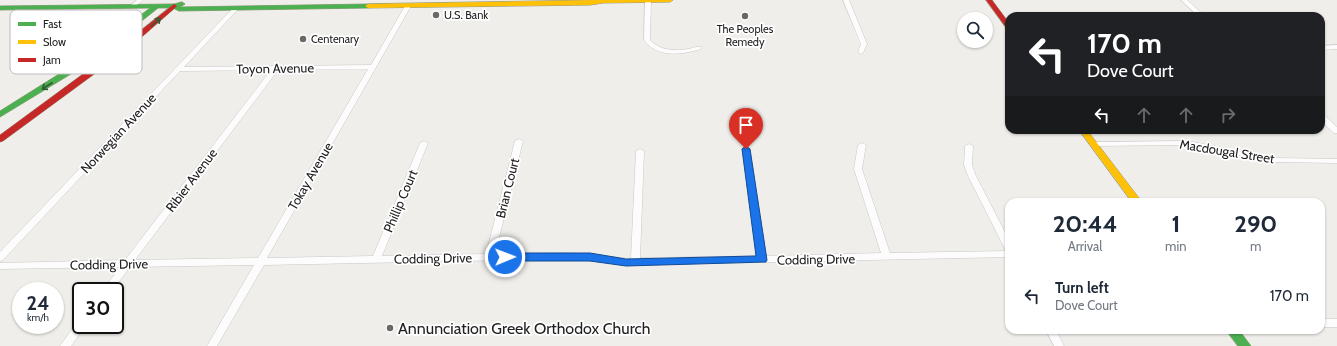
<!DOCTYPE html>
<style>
body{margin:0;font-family:Cabin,sans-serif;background:#f2f2f3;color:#1f2937;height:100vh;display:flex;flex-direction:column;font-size:15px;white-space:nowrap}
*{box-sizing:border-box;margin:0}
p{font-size:13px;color:#747a83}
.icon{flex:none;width:22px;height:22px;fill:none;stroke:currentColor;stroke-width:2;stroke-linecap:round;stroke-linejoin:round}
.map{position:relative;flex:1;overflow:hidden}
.side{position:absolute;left:1005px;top:198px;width:320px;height:136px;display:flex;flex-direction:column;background:#fff;border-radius:12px;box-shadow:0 1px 3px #0004}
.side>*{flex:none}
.hud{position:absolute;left:1005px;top:12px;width:320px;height:122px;border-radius:12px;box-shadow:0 1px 3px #0004;background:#202124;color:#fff;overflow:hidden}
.controls{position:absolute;left:957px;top:12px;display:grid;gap:8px}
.controls a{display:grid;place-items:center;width:36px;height:36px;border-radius:50%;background:#fff;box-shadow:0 1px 3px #0004;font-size:20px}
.speed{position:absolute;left:12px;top:282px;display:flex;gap:8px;font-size:20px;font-weight:700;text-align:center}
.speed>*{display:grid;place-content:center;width:52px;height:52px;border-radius:50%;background:#fff;box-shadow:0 1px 3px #0004;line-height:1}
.speed small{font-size:10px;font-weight:400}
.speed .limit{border:2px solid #111;border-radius:6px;background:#fff;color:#111}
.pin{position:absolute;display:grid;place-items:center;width:34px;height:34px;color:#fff;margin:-41px -17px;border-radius:50% 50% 50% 0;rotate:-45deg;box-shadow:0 0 4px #0007}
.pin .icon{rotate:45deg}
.me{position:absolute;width:44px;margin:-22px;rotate:89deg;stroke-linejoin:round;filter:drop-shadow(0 0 3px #0008)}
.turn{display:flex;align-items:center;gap:14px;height:84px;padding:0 16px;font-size:18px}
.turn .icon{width:52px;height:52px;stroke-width:2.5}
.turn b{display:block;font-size:28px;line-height:34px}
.lanes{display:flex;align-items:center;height:38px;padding:0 16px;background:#0003;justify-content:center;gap:20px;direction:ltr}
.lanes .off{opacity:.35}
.eta{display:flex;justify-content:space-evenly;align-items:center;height:68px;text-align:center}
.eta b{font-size:24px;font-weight:700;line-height:28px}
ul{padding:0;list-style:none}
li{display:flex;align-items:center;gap:12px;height:60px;padding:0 16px}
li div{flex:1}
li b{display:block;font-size:15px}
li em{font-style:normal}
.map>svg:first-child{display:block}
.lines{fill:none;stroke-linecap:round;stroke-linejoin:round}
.street-casing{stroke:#c8c8c6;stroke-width:1}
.fast-casing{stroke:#969a80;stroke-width:1}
.slow-casing{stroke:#969a80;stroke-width:1}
.jam-casing{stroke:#969a80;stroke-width:1}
.street{fill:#fdfcfc;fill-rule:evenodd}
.fast{fill:#4caf50;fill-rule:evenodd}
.slow{fill:#ffc107;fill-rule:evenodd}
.jam{fill:#c62828;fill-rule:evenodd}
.oneway{stroke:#325a34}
.route{fill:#1a73e8;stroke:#114b97}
.poi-dot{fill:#696967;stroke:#fff;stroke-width:1.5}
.labels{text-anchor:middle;stroke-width:3.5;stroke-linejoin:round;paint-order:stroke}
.far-poi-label{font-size:11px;fill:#212121;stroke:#fff;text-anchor:start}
.street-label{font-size:13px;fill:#212121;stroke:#fff}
.near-poi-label{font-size:16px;fill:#212121;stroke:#fff;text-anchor:start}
.key{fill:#fff;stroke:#bcbcbc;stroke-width:1}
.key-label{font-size:11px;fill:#212121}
</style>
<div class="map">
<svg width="1337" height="346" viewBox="0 0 1337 346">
<rect width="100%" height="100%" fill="#f0eeea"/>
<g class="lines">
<defs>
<path id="street" d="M 137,0 L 143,0 L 135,7 L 131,7 L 131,5 Z
M 645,0 L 651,0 L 650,40 C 660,51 675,51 689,49 C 693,48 697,46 701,47 L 701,49 C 682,55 657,58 644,40 Z
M 843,0 L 849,0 L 867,44 L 863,53 L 861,54 L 858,52 L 861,44 Z
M 1181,0 L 1187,0 L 1205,16 L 1198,16 Z
M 408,4 L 411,6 L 267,258 L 373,256 L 420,143 L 424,141 L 428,143 L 382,256 L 486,254 L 515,141 L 519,139 L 523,141 L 495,254 L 565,253 L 590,254 L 631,259 L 636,151 L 640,149 L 644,151 L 640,258 L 757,256 L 742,149 L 746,147 L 750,149 L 766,256 L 881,253 L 854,169 L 858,145 L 862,143 L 866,145 L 862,169 L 890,253 L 1006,251 L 968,176 L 964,165 L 965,146 L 969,144 L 973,146 L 972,165 L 976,176 L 1009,240 L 1009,257 L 635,265 C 612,264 588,260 565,259 L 264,265 L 217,346 L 207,346 L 254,265 L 130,267 L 112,291 L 102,291 L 120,267 L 0,269 L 0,263 L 125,260 L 271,70 L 180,71 L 3,260 L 0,261 L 0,252 L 234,7 L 239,8 L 184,67 L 371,65 L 405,6 ZM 368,69 L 258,258 L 135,260 L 278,70 Z
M 1337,45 L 1337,49 L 1321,50 L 1321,46 Z
M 1321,115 L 1324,115 L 1337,127 L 1337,133 L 1334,133 L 1321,121 Z
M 1187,141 L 1276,158 L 1337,159 L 1337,163 L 1276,162 L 1187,145 L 1093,146 L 1089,144 L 1093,142 Z
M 1321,319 L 1337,319 L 1337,327 L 1321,327 Z
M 81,321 L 81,325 L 86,325 L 71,346 L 60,346 L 77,322 Z
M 1046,330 L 1056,330 L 1064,346 L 1054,346 Z"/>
<path id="fast" d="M 182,2 L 185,4 L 180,7 L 368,4 L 371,6 L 368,8 L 179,11 L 173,8 L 158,8 L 89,63 L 0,117 L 0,111 L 83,59 L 150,8 L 0,10 L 0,6 L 174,4 Z
M 1226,330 L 1239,330 L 1251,346 L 1238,346 Z"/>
<path id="slow" d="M 597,0 L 673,0 L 670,2 L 603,3 L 590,5 L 368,8 L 365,6 L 368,4 Z
M 1079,130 L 1087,130 L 1142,202 L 1132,202 Z"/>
<path id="jam" d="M 986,0 L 992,0 L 1009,23 L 1009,30 L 1007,29 Z
M 174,4 L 177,6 L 176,7 L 127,50 L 3,141 L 0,142 L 0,135 L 121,46 Z
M 129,11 L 137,15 L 140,23 L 139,24 L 135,24 L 132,17 C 126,14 118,17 113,13 L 116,11 Z"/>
</defs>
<use href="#street" class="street-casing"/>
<use href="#fast" class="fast-casing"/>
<use href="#slow" class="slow-casing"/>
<use href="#jam" class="jam-casing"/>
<use href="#street" class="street"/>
<use href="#fast" class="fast"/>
<use href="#slow" class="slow"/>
<use href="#jam" class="jam"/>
</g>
<defs><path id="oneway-shaft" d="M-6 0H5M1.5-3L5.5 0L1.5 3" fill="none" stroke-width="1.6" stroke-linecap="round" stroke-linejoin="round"/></defs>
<g class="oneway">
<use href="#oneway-shaft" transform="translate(156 22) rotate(-42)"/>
<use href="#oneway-shaft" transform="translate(47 86) rotate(147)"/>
</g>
<path class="route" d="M 746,146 L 750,149 L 767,260 L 766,262 L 626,266 L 590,261 L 505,261 L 501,260 L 500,257 L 501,254 L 505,253 L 590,253 L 626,259 L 756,256 L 742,149 Z"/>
<g class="poi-dot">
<circle cx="436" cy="15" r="4"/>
<circle cx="745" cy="16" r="4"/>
<circle cx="303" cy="39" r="4"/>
<circle cx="390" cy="328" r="4"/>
</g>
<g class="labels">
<g class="far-poi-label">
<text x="444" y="19">U.S. Bank</text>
<text x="745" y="33" text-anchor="middle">The Peoples<tspan x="745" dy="13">Remedy</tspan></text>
<text x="311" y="43">Centenary</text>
</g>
<g class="street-label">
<text transform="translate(275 68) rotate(-1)" y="5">Toyon Avenue</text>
<text transform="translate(118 133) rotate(-47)" y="5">Norwegian Avenue</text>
<text transform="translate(1227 151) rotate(9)" y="5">Macdougal Street</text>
<text transform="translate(310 176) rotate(-60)" y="5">Tokay Avenue</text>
<text transform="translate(191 180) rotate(-53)" y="5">Ribier Avenue</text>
<text transform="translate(507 188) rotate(-76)" y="5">Brian Court</text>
<text transform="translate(400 201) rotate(-67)" y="5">Phillip Court</text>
<text transform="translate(433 258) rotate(-1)" y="5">Codding Drive</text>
<text transform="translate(816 259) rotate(-1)" y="5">Codding Drive</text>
<text transform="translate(109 264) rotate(-1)" y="5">Codding Drive</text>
</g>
<g class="near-poi-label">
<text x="398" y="334">Annunciation Greek Orthodox Church</text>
</g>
</g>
<rect x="10" y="10" width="132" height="64" rx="6" class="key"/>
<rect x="18" y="22" width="18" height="4" fill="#4caf50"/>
<rect x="18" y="40" width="18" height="4" fill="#ffc107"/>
<rect x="18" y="58" width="18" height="4" fill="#c62828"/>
<g class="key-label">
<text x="43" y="28">Fast</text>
<text x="43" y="46">Slow</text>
<text x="43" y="64">Jam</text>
</g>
</svg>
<div class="controls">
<a><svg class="icon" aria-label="search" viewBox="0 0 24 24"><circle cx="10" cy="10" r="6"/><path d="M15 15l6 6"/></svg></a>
</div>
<div class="speed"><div>24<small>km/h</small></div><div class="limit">30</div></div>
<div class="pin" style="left:746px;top:149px;background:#d93025"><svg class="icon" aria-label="arrive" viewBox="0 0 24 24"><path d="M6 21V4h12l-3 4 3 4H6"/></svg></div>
<svg class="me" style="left:505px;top:257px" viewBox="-20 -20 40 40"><circle r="17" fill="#1a73e8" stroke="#fff" stroke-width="3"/><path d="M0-11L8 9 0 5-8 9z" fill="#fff"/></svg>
<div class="hud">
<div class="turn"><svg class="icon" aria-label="left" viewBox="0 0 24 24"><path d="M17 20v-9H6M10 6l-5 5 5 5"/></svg><div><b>170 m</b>Dove Court</div></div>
<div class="lanes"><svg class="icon" aria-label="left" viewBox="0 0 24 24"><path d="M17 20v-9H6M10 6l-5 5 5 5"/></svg><svg class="icon off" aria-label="ahead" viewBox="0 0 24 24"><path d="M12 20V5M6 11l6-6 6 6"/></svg><svg class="icon off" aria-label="ahead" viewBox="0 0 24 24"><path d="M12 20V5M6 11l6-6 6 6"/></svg><svg class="icon off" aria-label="right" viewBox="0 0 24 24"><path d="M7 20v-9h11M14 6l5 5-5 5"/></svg></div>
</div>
<section class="side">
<div class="eta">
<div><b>20:44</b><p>Arrival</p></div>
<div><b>1</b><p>min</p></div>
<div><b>290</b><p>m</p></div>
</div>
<ul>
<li><svg class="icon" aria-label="left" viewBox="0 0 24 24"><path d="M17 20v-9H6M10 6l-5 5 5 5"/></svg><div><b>Turn left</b><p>Dove Court</p></div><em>170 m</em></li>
</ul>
</section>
</div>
